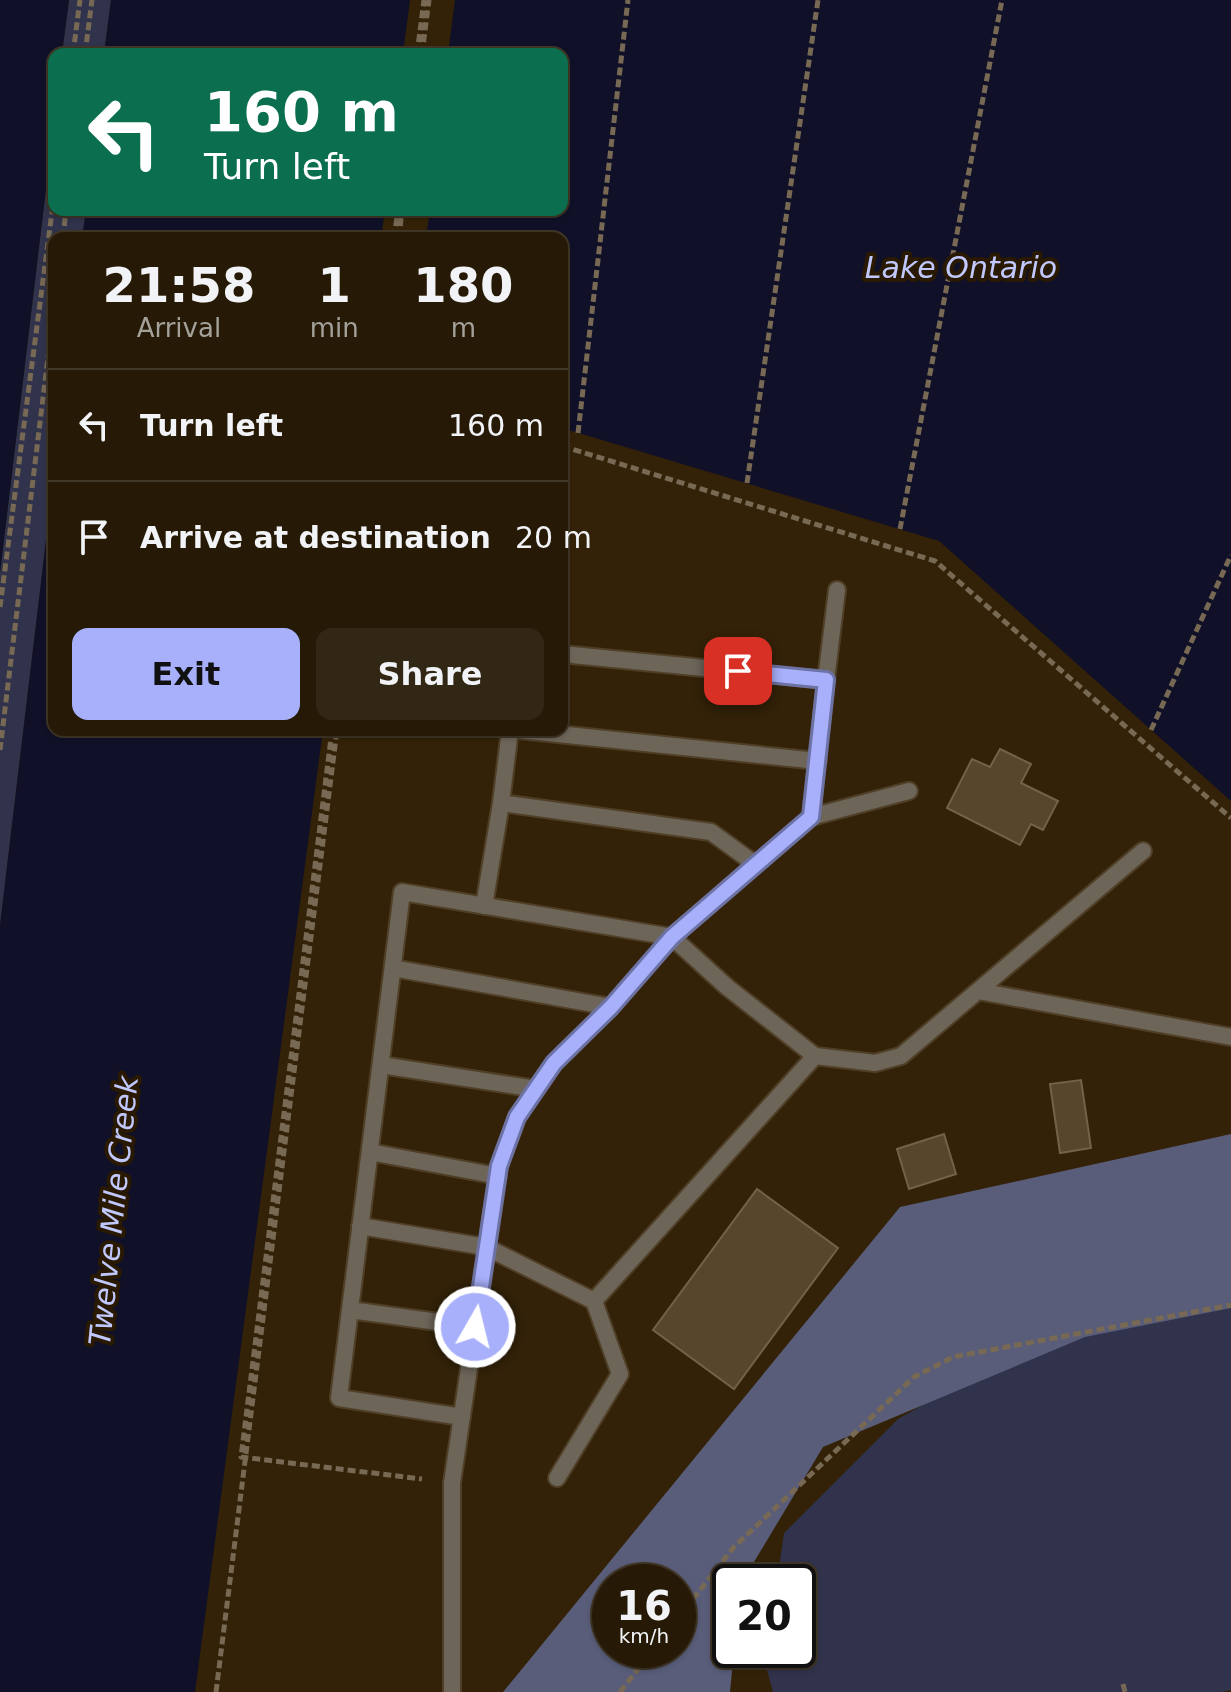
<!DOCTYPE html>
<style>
body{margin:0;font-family:"DejaVu Sans",sans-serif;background:#322714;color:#f1f3f6;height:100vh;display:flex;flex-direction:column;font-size:30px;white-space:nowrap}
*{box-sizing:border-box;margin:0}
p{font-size:26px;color:#a4a19b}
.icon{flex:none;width:44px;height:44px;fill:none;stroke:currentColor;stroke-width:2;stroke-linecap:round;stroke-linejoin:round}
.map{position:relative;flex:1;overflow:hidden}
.details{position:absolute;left:48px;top:232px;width:520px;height:504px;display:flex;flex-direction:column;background:#261a06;border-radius:16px;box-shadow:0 2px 6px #0004,0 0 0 2px #423828}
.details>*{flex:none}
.hud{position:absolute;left:48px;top:48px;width:520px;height:168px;border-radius:16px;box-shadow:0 2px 6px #0004,0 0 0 2px #423828;background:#0b6e4f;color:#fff;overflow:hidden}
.speed{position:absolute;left:592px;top:1564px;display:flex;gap:16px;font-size:40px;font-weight:700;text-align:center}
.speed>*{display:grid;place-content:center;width:104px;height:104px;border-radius:50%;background:#261a06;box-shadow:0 2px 6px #0004,0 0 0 2px #423828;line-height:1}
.speed small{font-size:20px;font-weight:400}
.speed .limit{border:4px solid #111;border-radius:12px;background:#fff;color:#111}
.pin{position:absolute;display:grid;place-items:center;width:68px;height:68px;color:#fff;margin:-34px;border-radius:16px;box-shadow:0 4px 12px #0006}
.me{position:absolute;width:88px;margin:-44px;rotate:8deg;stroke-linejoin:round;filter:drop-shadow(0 0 6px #0008)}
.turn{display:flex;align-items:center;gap:28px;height:168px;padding:0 24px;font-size:36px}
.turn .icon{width:104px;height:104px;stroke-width:2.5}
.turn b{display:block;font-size:56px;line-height:68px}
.eta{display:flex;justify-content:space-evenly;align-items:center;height:136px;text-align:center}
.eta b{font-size:48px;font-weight:700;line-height:56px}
.primary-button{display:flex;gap:16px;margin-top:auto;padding:16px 24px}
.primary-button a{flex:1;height:92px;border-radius:16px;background:#a8b0fc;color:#111;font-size:32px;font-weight:700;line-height:92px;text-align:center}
.primary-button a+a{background:#322714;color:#f1f3f6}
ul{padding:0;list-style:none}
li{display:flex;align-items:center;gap:24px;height:112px;padding:0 24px;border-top:2px solid #423828}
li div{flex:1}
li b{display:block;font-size:30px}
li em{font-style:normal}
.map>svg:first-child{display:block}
.green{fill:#30334b}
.forest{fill:#595d79;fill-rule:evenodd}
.water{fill:#101128}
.building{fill:#57452c;stroke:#746146;stroke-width:2}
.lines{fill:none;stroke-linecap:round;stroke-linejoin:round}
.lane-casing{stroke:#4f3f27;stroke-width:20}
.street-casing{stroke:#4f3f27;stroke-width:20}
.path{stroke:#776953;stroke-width:5;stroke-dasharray:8 4;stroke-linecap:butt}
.lane{stroke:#6e6559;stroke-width:16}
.street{stroke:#6e6559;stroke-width:16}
.route-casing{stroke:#6d72a4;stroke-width:20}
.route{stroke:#a8b0fc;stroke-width:14}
.labels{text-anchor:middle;stroke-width:8;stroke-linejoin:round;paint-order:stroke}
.water-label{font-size:30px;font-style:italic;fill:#c0c8fe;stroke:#291901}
</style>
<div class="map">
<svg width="1231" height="1692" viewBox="0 0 1231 1692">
<rect width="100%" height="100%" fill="#332208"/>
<path class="green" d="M 69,0 L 111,0 L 104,54 L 62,54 Z
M 54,122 L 54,210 L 86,210 L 82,238 L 54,238 L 54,474 L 0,925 L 0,573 Z
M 1231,1301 L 1231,1690 L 1221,1692 L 773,1692 L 764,1659 L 766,1650 L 798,1650 L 798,1582 L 777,1582 L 784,1533 L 898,1419 L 1063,1327 Z"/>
<path class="forest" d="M 1231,1134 L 1231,1308 L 1085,1337 L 823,1447 L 742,1582 L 730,1582 L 730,1650 L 734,1650 L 730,1692 L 503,1692 L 900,1207 ZM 610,1582 L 678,1582 L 678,1650 L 610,1650 Z"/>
<path class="water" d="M 0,0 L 69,0 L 62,54 L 54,54 L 54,122 L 0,573 Z
M 111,0 L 410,0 L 403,54 L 104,54 Z
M 455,0 L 1231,0 L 1231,801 L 939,541 L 562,428 L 562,238 L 426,238 L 430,210 L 562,210 L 562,54 L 448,54 Z
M 86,210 L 385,210 L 381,238 L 82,238 Z
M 54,474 L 54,730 L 323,730 L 195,1692 L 0,1692 L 0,925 Z"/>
<path class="building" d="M 1000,749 L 1031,764 L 1021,783 L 1058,801 L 1043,830 L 1031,824 L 1020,845 L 947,808 L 972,759 L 990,767 Z
M 1081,1080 L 1091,1148 L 1060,1153 L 1050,1084 Z
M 944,1134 L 956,1174 L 909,1189 L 897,1149 Z
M 757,1189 L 838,1248 L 734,1389 L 653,1330 Z"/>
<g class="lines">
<defs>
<path id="lane" d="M 562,654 L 826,680 L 837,590
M 510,730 L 501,803 L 711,832 L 755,864
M 519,730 L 818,761
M 811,817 L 826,680
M 484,906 L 501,803
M 393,968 L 611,1007
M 978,991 L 1231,1037
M 381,1065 L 536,1089
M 370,1152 L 498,1176
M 360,1226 L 486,1247 L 594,1301
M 350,1310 L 475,1327
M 462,1417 L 339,1398 L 402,892 L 672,937 L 727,987 L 815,1056 L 875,1063 L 901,1056 L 1143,851
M 557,1478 L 620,1374 L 594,1301 L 815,1056
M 452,1483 L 499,1166 L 517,1117 L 554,1063 L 611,1007 L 672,937 L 811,817 L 909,791"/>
<path id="street" d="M 452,1483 L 452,1692"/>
</defs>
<use href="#lane" class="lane-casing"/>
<use href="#street" class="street-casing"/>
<path class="path" d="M 73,54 L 80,0
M 85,54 L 92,0
M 417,54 L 424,0
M 422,54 L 429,0
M 63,238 L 66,210
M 394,238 L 398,210
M 399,238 L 402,210
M 578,433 L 628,0
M 562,446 L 935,561 L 1231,818
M 747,483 L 818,0
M 900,529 L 1002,0
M 0,607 L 54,197
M 332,730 L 241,1457 L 422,1479
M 1151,730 L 1231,555
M 0,750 L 54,308
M 678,1618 L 734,1547 L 914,1377 L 953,1357 L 1231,1305
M 1123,1684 L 1125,1692
M 216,1692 L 337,730
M 620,1692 L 653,1650"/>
<use href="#lane" class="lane"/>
<use href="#street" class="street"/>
</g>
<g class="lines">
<defs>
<path id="route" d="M 475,1327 L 499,1166 L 517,1117 L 554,1063 L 611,1007 L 672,937 L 811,817 L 826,680 L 738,671"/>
</defs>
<use href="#route" class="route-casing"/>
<use href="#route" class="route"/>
</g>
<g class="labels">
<g class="water-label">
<text x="961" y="278">Lake Ontario</text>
<text transform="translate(114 1211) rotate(-84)" y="10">Twelve Mile Creek</text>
</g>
</g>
</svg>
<div class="speed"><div>16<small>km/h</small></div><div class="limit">20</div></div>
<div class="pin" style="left:738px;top:671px;background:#d93025"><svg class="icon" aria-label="arrive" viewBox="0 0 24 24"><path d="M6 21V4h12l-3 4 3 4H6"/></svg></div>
<svg class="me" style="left:475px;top:1327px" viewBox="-20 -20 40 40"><circle r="17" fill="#a8b0fc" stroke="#fff" stroke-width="3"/><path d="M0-11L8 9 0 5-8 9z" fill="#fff"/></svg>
<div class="hud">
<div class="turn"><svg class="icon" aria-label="left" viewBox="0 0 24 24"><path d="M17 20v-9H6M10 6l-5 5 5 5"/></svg><div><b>160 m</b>Turn left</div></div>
</div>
<section class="details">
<div class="eta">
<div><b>21:58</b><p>Arrival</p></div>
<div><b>1</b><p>min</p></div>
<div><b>180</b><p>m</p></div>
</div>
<ul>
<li><svg class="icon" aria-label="left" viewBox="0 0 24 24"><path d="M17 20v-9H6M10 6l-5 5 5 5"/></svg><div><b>Turn left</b></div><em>160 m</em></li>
<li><svg class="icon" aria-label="arrive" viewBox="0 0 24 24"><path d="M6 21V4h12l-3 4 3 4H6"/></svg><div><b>Arrive at destination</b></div><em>20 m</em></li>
</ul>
<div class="primary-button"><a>Exit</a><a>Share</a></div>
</section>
</div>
